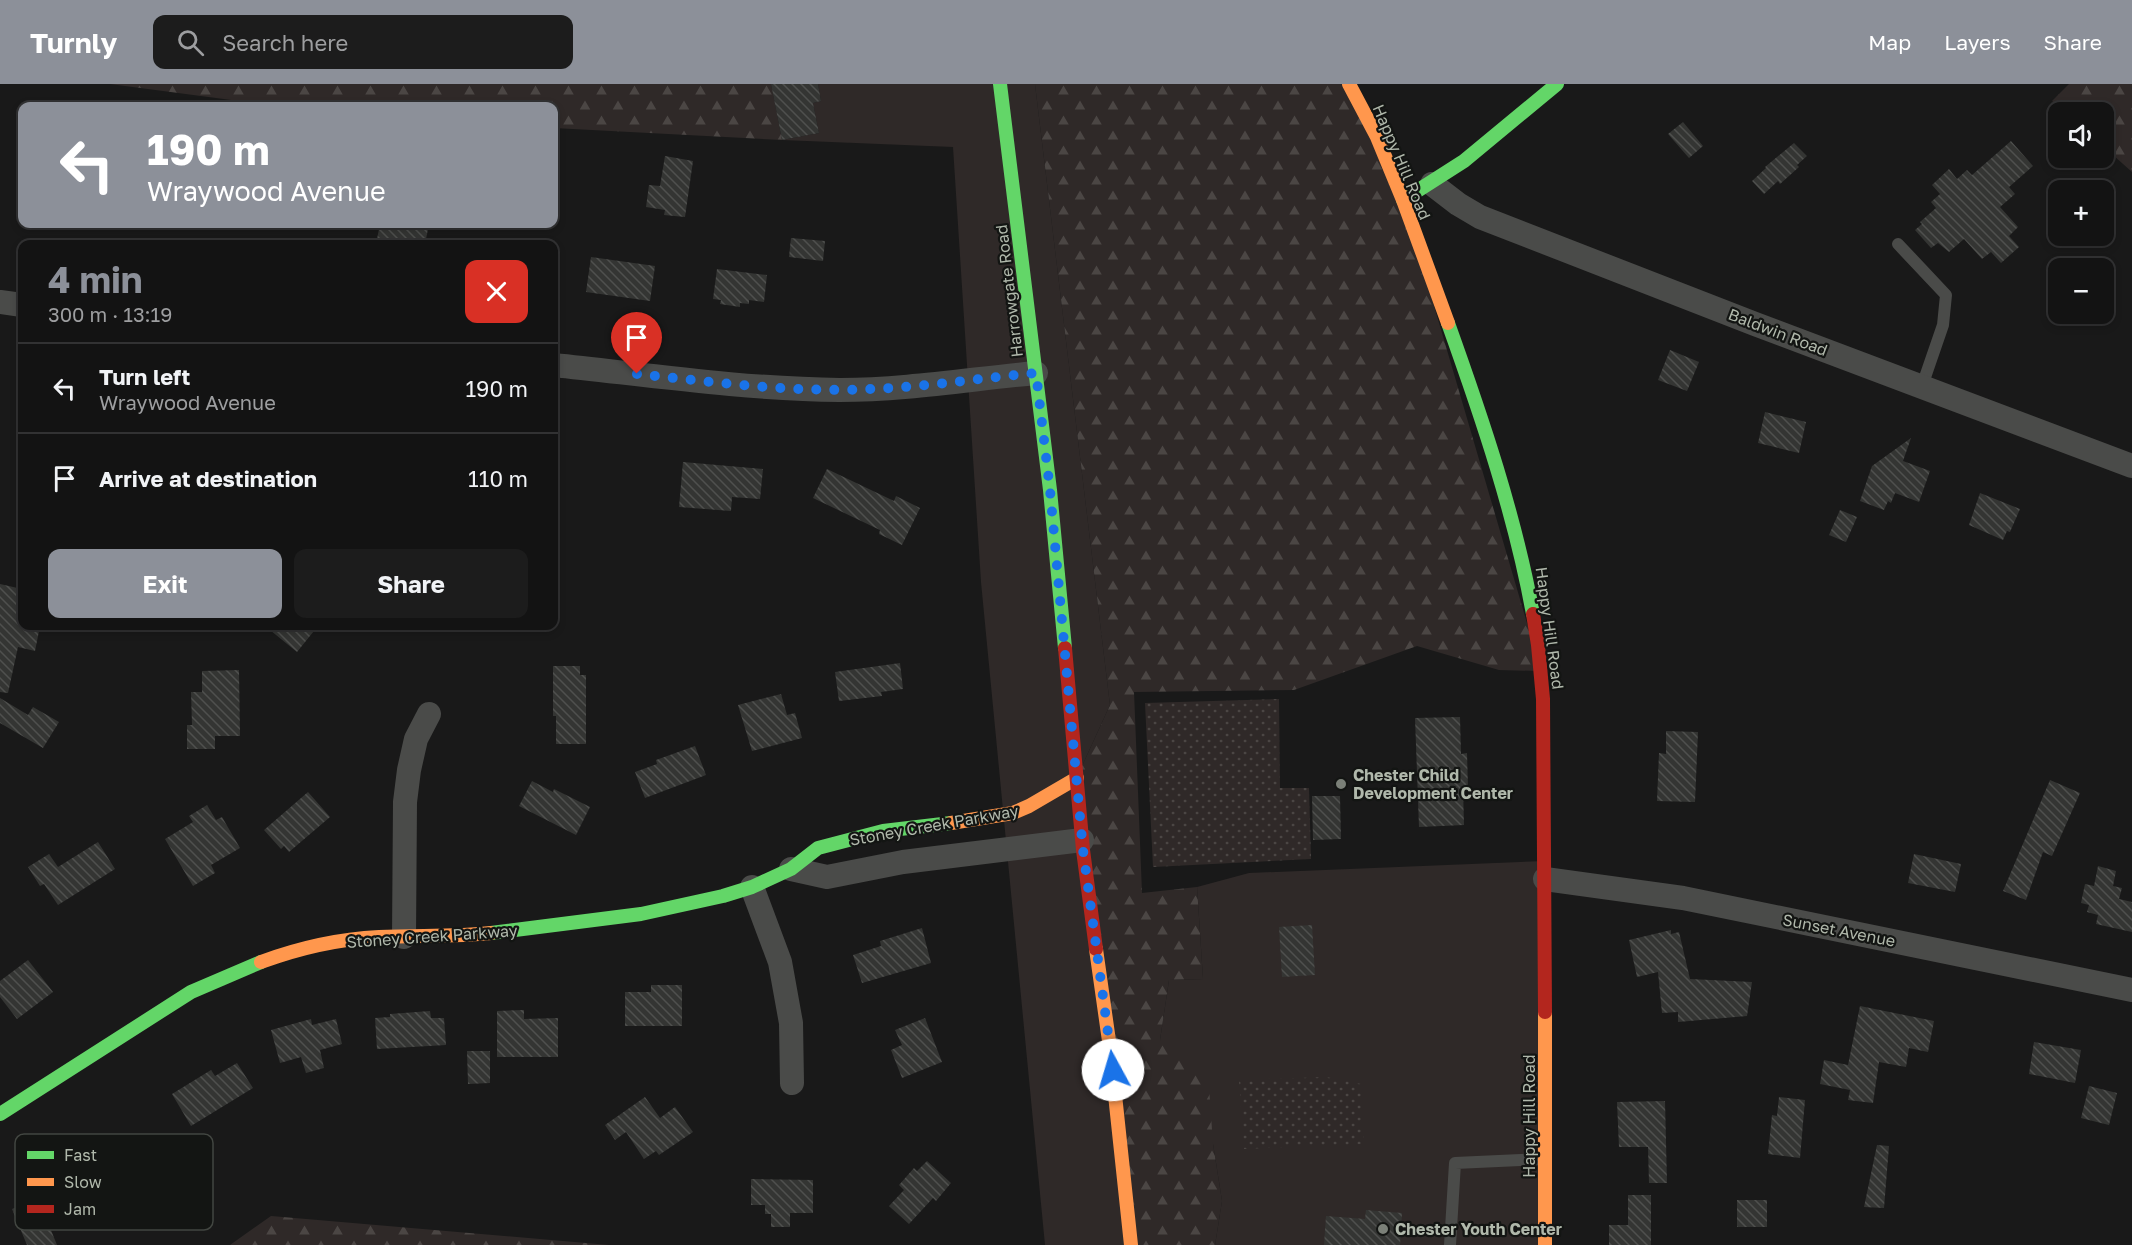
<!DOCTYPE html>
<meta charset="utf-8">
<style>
body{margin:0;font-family:"Golos Text",sans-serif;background:#1c1c1c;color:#f1f3f6;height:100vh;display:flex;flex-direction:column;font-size:22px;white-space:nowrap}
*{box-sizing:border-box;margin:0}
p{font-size:20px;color:#9d9ea0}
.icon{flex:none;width:33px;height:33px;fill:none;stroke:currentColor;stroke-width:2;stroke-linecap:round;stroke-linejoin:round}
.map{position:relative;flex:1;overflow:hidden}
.drawer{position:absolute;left:18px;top:156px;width:540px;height:390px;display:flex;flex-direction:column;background:#131313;border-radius:12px;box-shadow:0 3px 9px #0003,0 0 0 2px #323233}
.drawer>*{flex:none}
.banner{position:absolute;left:18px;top:18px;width:540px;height:126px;border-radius:12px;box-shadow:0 3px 9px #0003,0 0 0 2px #323233;background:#8c9099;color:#fff;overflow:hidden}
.controls{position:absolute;left:2048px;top:18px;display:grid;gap:12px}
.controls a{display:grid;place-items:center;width:66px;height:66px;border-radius:12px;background:#131313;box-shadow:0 3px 9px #0003,0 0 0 2px #323233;font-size:30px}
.pin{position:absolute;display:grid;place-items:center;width:51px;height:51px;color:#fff;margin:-62px -26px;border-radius:50% 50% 50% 0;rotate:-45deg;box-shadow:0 0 6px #0007}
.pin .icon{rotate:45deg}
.me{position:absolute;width:66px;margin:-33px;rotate:354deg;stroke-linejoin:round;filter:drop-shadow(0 0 4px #0008)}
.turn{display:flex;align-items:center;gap:21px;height:126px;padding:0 30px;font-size:27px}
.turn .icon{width:78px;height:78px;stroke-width:2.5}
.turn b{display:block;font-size:42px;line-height:51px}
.round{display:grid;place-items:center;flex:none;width:63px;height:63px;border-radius:12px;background:#1c1c1c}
.head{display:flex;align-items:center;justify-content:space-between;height:102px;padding:0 30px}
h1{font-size:36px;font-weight:700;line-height:45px;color:#8c9099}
.action{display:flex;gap:12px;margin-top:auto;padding:12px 30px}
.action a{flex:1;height:69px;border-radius:12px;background:#8c9099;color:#fff;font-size:24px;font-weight:700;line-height:69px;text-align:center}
.action a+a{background:#1c1c1c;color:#f1f3f6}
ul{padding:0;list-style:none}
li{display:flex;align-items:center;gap:18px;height:90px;padding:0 30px;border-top:2px solid #323233}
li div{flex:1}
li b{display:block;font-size:22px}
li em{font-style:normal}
header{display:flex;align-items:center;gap:36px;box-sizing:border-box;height:84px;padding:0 30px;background:#8c9099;color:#fff}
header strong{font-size:28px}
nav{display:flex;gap:33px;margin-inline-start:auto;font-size:21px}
.search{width:420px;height:54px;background:#1c1c1c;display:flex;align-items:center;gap:15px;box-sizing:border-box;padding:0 21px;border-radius:12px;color:#9d9ea0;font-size:22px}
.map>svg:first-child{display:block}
.grass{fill:#2f2928}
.forest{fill:url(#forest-firs)}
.park{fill:url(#park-dots)}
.building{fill:url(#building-back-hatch)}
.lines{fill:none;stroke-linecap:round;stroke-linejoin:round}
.lane{stroke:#4a4b49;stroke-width:12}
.street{stroke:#4a4b49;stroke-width:24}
.fast{stroke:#63d668;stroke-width:14}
.slow{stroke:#ff974d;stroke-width:14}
.jam{stroke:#b3261e;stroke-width:14}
.route{stroke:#1a73e8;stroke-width:10;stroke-dasharray:0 18}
.poi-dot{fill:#7b8078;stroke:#131513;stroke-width:2}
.labels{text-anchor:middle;stroke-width:4.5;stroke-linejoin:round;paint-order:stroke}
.street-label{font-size:16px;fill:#b0b8ab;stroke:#131513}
.poi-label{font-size:16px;font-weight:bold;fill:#b0b8ab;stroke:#131513;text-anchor:start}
.key{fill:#131513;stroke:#424641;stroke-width:1.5}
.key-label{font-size:16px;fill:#b0b8ab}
</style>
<header>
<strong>Turnly</strong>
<div class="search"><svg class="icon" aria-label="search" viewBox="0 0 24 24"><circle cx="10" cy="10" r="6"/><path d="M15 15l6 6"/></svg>Search here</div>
<nav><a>Map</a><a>Layers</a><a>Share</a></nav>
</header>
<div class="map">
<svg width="2132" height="1161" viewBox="0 0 2132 1161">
<defs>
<pattern id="forest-firs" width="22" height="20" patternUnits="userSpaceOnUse" patternTransform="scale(1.5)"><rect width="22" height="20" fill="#2f2928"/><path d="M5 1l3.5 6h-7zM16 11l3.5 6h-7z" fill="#4b4644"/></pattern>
<pattern id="park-dots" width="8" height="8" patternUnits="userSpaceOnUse" patternTransform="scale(1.5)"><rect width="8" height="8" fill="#2f2928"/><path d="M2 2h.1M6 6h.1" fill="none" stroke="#4b4644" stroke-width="1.8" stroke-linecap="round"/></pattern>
<pattern id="building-back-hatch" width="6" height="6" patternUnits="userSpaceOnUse" patternTransform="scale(1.5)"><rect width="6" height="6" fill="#343533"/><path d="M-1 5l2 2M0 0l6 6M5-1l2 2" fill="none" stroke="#4f504e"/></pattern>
</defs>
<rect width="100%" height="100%" fill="#191919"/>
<path class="grass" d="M 818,0 L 1035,0 L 1110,621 L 1078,691 L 1131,1161 L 1045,1161 L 981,498 L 953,63 L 782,56 L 819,49 L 813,19 L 821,17 Z
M 1545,777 L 1546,1161 L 1215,1161 L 1222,1117 L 1213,1060 L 1160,956 L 1169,896 L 1203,895 L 1197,803 L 1249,789 Z"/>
<path class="forest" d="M 110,0 L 771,0 L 782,56 L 554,44 L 554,22 L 277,22 Z
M 1035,0 L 1347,0 L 1403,116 L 1541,587 L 1499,586 L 1417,562 L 1294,606 L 1134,608 L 1142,809 L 1197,803 L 1203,895 L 1169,896 L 1160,956 L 1185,966 L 1208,989 L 1213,1060 L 1222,1117 L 1215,1161 L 1131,1161 L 1078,691 L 1110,621 Z
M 2069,0 L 2132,0 L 2132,88 L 2103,62 L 2103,28 L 2065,28 L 2052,17 Z
M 271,1132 L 609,1161 L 230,1161 Z"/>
<path class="park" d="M 1279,615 L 1280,704 L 1309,704 L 1311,775 L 1153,783 L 1145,619 Z
M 1326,993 L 1361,1000 L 1364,1060 L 1244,1065 L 1239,996 Z"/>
<path class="building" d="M 771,0 L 818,0 L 821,17 L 813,19 L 819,49 L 782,56 Z
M 1683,38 L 1703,62 L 1689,74 L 1668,50 Z
M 2011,57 L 2033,82 L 2009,103 L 2015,110 L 2000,123 L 2018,143 L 2009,152 L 2019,163 L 2001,179 L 1991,168 L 1982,175 L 1964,155 L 1949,168 L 1938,159 L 1931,164 L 1915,146 L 1922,140 L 1920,138 L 1936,124 L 1931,118 L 1940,110 L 1932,101 L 1949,85 L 1957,95 L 1967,86 L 1972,91 Z
M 1794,59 L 1807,72 L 1797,81 L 1799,83 L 1780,100 L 1778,97 L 1764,110 L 1752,97 L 1766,84 L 1765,83 Z
M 665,72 L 693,77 L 685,133 L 664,131 L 665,126 L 646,123 L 649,101 L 660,102 Z
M 380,140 L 429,140 L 425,160 L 376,160 Z
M 791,154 L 825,157 L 823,177 L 789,173 Z
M 591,173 L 655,182 L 650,217 L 586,208 Z
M 717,185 L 767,191 L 764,218 L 749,216 L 749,220 L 740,219 L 740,223 L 720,220 L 721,216 L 713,215 Z
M 1670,266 L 1699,278 L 1687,307 L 1658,296 Z
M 1765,328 L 1806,338 L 1799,369 L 1758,359 Z
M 1911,354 L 1903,377 L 1930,387 L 1919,418 L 1895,409 L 1891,419 L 1888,417 L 1884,426 L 1860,417 L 1872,382 Z
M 683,378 L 763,385 L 760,415 L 732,413 L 731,427 L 679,423 Z
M 827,385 L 894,417 L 896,412 L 920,424 L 902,461 L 879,450 L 880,446 L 813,414 Z
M 1980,409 L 2020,425 L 2010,448 L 2007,447 L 2003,456 L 1969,441 Z
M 1840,426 L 1857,433 L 1846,458 L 1829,451 Z
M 0,500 L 22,505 L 22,542 L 40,542 L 35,567 L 18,563 L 8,609 L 0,608 Z
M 265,542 L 318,542 L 297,568 Z
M 900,579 L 903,605 L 881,608 L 882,612 L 839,617 L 835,588 Z
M 553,582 L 580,582 L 580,591 L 586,591 L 586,660 L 556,660 L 556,632 L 553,632 Z
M 239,586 L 240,652 L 215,652 L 215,665 L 187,665 L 187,641 L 192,641 L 191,608 L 202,608 L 202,587 Z
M 781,610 L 787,631 L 795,629 L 802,654 L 752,667 L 738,621 Z
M 0,614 L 28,631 L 33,623 L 59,638 L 43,664 L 0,639 Z
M 1460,633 L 1461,670 L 1467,669 L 1468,704 L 1463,704 L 1464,741 L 1419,743 L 1415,634 Z
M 1666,647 L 1698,648 L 1695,718 L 1657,717 L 1659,669 L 1666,670 Z
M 695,662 L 706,691 L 645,714 L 635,688 L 657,680 L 656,676 Z
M 2050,696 L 2080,709 L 2052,772 L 2043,768 L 2026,816 L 2003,807 Z
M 532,697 L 553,708 L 554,705 L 590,723 L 576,751 L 519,722 Z
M 308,708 L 330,733 L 289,768 L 284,762 L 281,765 L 264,746 Z
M 1312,712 L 1340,712 L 1341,755 L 1313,756 Z
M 207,721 L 216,736 L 222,733 L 240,764 L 211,781 L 215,789 L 193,802 L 165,755 L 193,738 L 189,732 Z
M 98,758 L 115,785 L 58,821 L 44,800 L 40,802 L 28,783 L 49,770 L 58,783 Z
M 1914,770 L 1961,780 L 1955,808 L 1908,799 Z
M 2098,782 L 2116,787 L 2113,802 L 2122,804 L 2119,815 L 2132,818 L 2132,848 L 2096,840 L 2098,831 L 2087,828 L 2089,821 L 2081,819 L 2085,800 L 2094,802 Z
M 1312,841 L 1315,891 L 1282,893 L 1279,843 Z
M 922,844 L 931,879 L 862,899 L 853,871 L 881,862 L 880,857 Z
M 1671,846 L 1671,850 L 1679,848 L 1690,895 L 1752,898 L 1747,932 L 1678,938 L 1678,928 L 1662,929 L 1658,888 L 1637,893 L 1629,856 Z
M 28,876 L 53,908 L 17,935 L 0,913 L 0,897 Z
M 651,901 L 682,901 L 682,942 L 625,942 L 625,908 L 651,908 Z
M 1860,922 L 1934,937 L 1928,968 L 1909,964 L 1906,983 L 1879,978 L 1873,1019 L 1848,1016 L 1850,1006 L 1820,1000 L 1824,976 L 1848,981 Z
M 524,926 L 524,935 L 558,934 L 558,973 L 497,973 L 497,927 Z
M 430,927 L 431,934 L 444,934 L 446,961 L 377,965 L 375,934 L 390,933 L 390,930 Z
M 925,934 L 942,978 L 902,994 L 891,966 L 902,961 L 895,946 Z
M 311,935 L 312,941 L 336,935 L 342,960 L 320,966 L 324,984 L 306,989 L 301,973 L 280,979 L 271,946 Z
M 2034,958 L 2081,966 L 2075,999 L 2029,990 Z
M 467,967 L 490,967 L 490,999 L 468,1000 Z
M 237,979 L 253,1004 L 191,1042 L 172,1010 L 211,986 L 215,992 Z
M 2089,1002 L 2117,1009 L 2109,1041 L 2081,1034 Z
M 645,1013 L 660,1034 L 675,1023 L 693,1048 L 659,1071 L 656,1067 L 644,1075 L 626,1048 L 615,1056 L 605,1041 Z
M 1779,1013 L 1805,1016 L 1800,1074 L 1768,1070 L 1772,1031 L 1777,1032 Z
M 1665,1017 L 1667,1099 L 1649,1099 L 1648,1063 L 1619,1063 L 1617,1018 Z
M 1877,1061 L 1889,1062 L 1884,1124 L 1864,1123 Z
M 927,1077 L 951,1099 L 936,1117 L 933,1114 L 909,1140 L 889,1122 L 904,1106 L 899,1101 L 914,1084 L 917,1087 Z
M 751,1095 L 813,1096 L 813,1129 L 790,1129 L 790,1143 L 771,1143 L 771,1130 L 765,1130 L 765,1121 L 751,1121 Z
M 1628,1111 L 1651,1111 L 1651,1161 L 1609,1161 L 1609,1141 L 1628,1141 Z
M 38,1114 L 57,1161 L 27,1161 L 12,1125 Z
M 1737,1116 L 1767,1116 L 1767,1143 L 1737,1143 Z
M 1366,1126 L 1402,1129 L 1400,1161 L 1324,1161 L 1326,1132 L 1365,1135 Z"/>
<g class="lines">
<path class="lane" d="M 1898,160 L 1946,211 L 1943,241 L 1922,302
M 1450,1161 L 1455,1079 L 1544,1075"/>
<path class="street" d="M 1432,100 L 1458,120 L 1480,133 L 1755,240 L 2132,382
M 0,218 L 22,221
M 554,281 C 649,291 744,305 840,306 C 905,306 971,295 1036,289
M 791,785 L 827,793 L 903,778 L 1082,756
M 1545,795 L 1683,814 L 2132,906
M 752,803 L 780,878 L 791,939 L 792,999
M 404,853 L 405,718 L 409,686 L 416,655 L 429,630"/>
<path class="fast" d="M 1000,0 L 1050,406 L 1065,564
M 1403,116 L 1464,77 L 1557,0
M 1448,239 C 1482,334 1515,431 1533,530
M 491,849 L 641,830 L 723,812 L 752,803 L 791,785 L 818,764 L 883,747 L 951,739
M 0,1030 L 191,908 L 261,878"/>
<path class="slow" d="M 1349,0 L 1377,53 L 1403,116 L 1448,239
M 951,739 L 1013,729 L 1029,722 L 1077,694
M 1096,865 L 1110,964 L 1131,1161
M 261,878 C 299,864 339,855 379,853 C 416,851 454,853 491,849
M 1545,928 L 1545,1161"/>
<path class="jam" d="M 1533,530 L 1538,561 L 1543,615 L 1545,928
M 1065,564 L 1083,766 L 1096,865"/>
</g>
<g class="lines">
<path class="route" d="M 637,290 C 714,298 793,309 871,305 C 926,303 981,294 1036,289 L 1050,406 L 1083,766 L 1113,986"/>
</g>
<g class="poi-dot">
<circle cx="1341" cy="700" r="6"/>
<circle cx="1383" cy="1145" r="6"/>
</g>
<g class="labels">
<g class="street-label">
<text transform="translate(1402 78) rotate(67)" y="6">Happy Hill Road</text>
<text transform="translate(1009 207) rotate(-97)" y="6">Harrowgate Road</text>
<text transform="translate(1778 248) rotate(21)" y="6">Baldwin Road</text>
<text transform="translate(1550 544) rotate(82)" y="6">Happy Hill Road</text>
<text transform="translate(934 741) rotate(-10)" y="6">Stoney Creek Parkway</text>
<text transform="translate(1839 846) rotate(11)" y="6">Sunset Avenue</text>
<text transform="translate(432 852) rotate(-4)" y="6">Stoney Creek Parkway</text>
<text transform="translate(1529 1032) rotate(-90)" y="6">Happy Hill Road</text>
</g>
<g class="poi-label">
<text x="1353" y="697">Chester Child<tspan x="1353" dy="18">Development Center</tspan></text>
<text x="1395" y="1151">Chester Youth Center</text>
</g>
</g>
<rect x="15" y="1050" width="198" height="96" rx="9" class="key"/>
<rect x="27" y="1067" width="27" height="8" fill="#63d668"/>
<rect x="27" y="1094" width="27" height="8" fill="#ff974d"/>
<rect x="27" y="1121" width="27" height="8" fill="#b3261e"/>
<g class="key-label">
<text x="64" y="1077">Fast</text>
<text x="64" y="1104">Slow</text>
<text x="64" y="1131">Jam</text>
</g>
</svg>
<div class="controls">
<a><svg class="icon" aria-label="sound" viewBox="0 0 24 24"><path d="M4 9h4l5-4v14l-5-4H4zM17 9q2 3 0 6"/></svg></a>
<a>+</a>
<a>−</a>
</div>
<div class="pin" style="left:637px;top:290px;background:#d93025"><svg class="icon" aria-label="arrive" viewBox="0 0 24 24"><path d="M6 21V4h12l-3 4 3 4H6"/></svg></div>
<svg class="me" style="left:1113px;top:986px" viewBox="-20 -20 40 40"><circle r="19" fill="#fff"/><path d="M0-13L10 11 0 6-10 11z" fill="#1a73e8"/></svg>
<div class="banner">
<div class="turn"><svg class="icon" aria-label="left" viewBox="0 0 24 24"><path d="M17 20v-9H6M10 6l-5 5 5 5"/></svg><div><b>190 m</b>Wraywood Avenue</div></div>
</div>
<section class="drawer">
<div class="head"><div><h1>4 min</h1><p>300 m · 13:19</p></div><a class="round" style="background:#d93025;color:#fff"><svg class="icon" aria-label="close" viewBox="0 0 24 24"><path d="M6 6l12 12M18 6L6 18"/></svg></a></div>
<ul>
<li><svg class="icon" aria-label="left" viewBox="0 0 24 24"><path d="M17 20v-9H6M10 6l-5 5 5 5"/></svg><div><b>Turn left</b><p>Wraywood Avenue</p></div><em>190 m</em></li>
<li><svg class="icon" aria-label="arrive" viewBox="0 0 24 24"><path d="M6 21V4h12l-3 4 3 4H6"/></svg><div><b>Arrive at destination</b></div><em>110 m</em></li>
</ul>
<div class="action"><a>Exit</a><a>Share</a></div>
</section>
</div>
